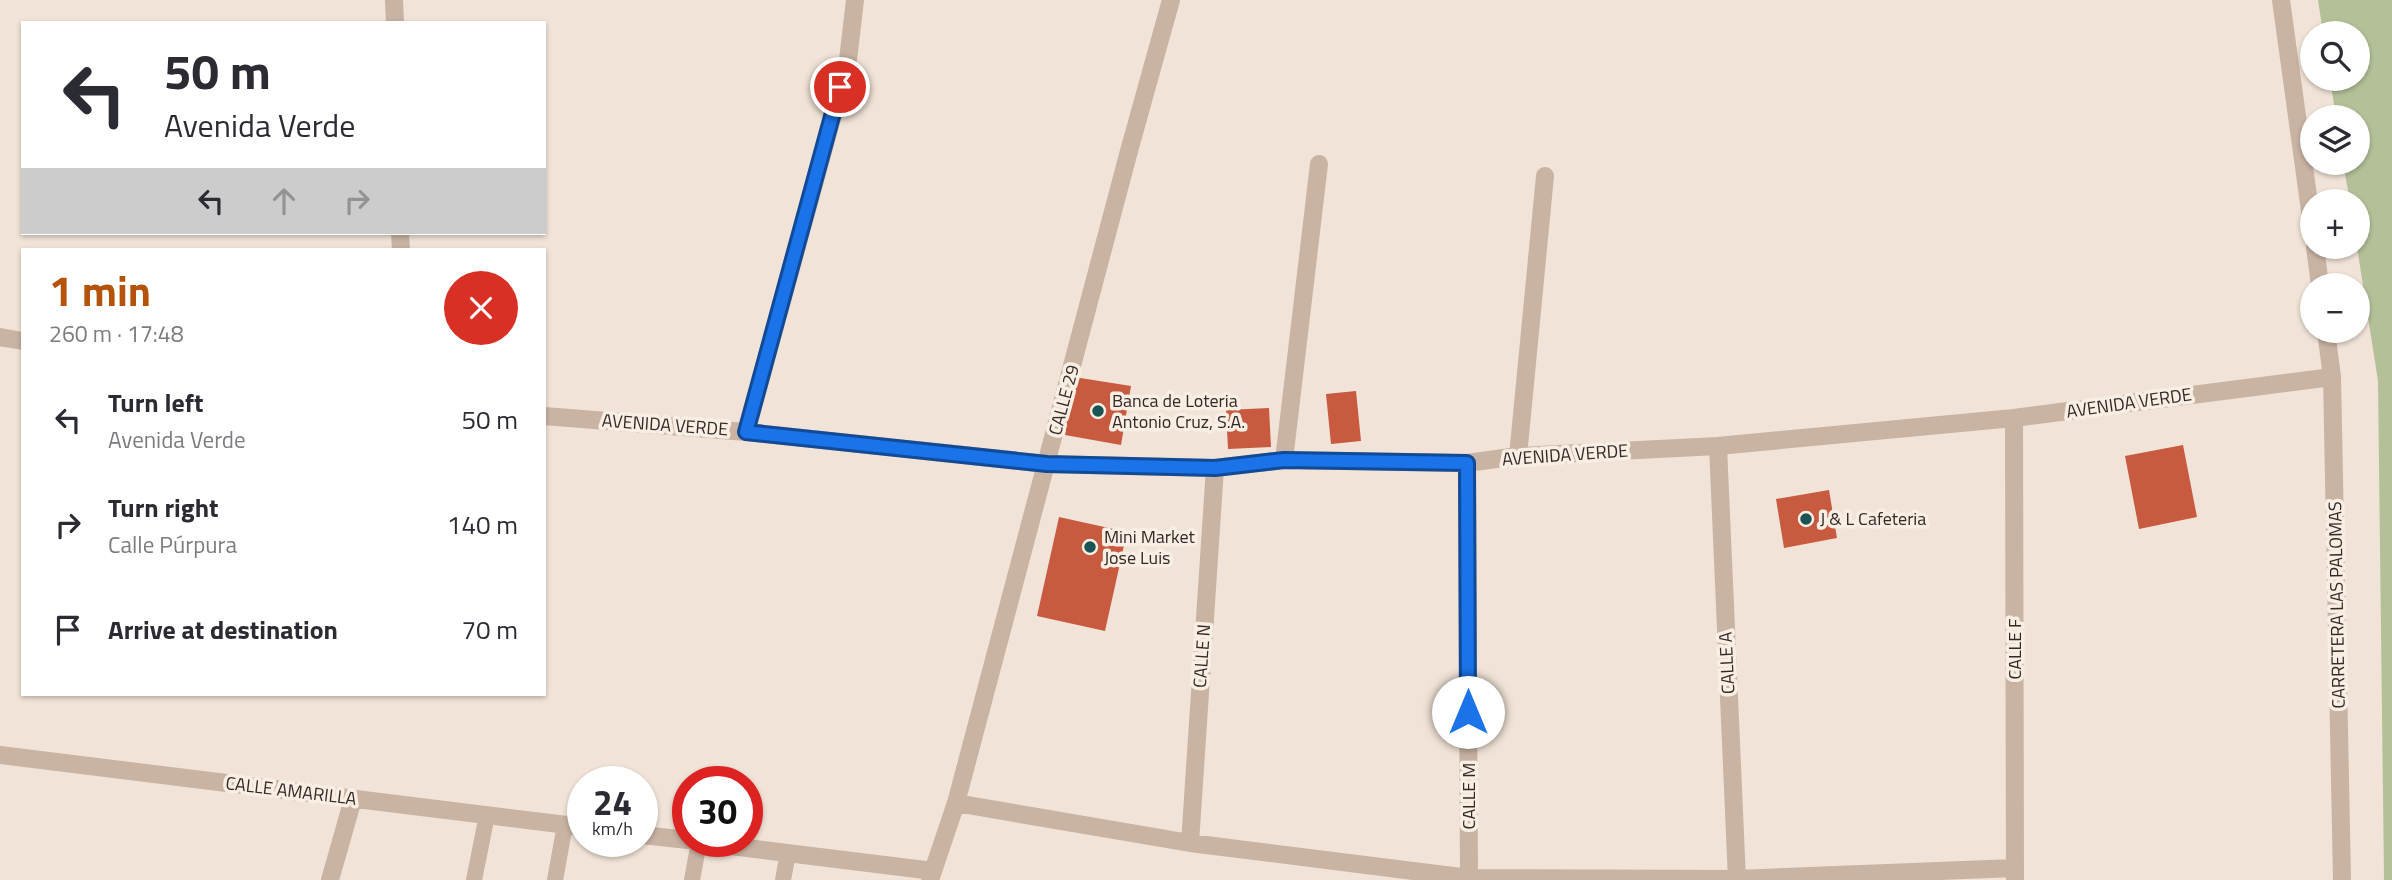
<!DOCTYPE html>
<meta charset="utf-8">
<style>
body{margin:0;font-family:"Titillium Web",sans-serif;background:#f2f2f3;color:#2b2b33;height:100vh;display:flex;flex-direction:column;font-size:26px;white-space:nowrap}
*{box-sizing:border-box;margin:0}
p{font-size:23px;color:#7c7c81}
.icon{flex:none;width:38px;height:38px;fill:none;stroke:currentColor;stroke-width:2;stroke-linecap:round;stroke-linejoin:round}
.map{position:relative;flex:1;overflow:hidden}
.drawer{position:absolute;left:21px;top:248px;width:525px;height:448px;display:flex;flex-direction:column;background:#fff;border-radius:0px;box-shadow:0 2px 5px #0004}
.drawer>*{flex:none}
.guide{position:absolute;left:21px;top:21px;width:525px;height:214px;border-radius:0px;box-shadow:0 2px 5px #0004;background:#fff;color:#2b2b33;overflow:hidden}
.tools{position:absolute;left:2300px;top:21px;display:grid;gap:14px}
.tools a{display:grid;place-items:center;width:70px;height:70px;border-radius:50%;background:#fff;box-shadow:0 2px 5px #0004;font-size:35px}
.speed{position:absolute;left:567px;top:766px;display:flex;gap:14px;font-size:35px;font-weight:700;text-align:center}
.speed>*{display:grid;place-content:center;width:91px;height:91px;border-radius:50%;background:#fff;box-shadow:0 2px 5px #0004;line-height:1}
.speed small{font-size:18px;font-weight:400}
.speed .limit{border:10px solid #d22;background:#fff;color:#111}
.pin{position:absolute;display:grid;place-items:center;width:60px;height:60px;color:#fff;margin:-30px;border:4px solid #fff;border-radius:50%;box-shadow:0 2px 7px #0007}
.me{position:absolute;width:77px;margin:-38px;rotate:0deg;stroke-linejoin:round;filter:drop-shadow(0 0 5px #0008)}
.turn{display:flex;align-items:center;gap:24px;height:147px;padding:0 28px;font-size:32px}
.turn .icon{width:91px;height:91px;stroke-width:2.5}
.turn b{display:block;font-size:49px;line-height:60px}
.lanes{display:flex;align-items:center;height:66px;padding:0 28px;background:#0003;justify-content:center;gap:35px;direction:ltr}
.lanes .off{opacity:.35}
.round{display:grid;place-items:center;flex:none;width:74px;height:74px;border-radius:37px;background:#f2f2f3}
.headline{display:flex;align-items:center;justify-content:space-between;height:119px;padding:0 28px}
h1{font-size:42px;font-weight:700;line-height:52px;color:#b45309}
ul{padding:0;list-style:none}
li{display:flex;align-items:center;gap:21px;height:105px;padding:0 28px}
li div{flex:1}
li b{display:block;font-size:26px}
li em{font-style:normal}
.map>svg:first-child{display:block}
.green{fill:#b4c097}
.building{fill:#c75a3f}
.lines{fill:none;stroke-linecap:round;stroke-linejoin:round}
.service{stroke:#c9b3a3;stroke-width:16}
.minor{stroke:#c9b3a3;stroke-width:18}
.tertiary{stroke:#c9b3a3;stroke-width:18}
.route-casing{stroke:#114b97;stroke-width:18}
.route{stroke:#1a73e8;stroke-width:12}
.poi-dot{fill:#1b5455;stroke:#f9eee3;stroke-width:2.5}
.labels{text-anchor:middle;stroke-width:7;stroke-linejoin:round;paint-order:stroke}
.street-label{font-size:18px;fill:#342925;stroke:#f9eee3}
.poi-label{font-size:18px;fill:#342925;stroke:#f9eee3;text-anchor:start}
</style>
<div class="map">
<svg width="2392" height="880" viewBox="0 0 2392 880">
<rect width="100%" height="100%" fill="#f1e3d7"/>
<path class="green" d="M 2318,0 L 2392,0 L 2392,880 L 2384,880 L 2378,381 L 2357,247 L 2357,201 L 2350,201 L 2343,163 L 2357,163 L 2357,117 L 2336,117 L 2330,79 L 2357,79 L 2357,33 L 2323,33 Z"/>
<path class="building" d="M 1074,377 L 1131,386 L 1121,445 L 1065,435 Z
M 1356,391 L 1361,441 L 1331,444 L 1326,394 Z
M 1269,408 L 1271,447 L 1228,449 L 1226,410 Z
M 2183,445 L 2197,517 L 2139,529 L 2125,456 Z
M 1829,490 L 1837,538 L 1784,548 L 1776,499 Z
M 1059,517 L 1127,532 L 1105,631 L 1037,616 Z"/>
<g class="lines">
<path class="service" d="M 474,880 L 487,815
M 555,880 L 565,825
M 692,880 L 699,842
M 783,880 L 788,853"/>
<path class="minor" d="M 394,0 L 395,23
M 400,233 L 401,250
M 0,337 L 23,341
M 544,416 L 746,432 L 1047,464 L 1215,468 L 1284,460 L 1467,463 L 1518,456 L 1718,446 L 2014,418 L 2332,377
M 2014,418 L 2015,880
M 746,432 L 848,60 L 855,0
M 1718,446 L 1737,880
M 1518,456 L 1545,176
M 1284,460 L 1319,164
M 1467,463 L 1469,878
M 0,755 L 583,827
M 956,803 L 1190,843 L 1469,878 L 1737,879 L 2015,868
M 642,835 L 688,840
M 698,842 L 933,871
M 1190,843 L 1215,468
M 330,880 L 353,799
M 930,880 L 956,803 L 1129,151 L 1171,0"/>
<path class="tertiary" d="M 2281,0 L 2312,225
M 2315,247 L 2320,285
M 2326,331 L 2332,377 L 2342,880"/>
</g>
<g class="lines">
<defs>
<path id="route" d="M 840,87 L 746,432 L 1047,464 L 1215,468 L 1284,460 L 1467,463 L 1468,712"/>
</defs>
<use href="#route" class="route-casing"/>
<use href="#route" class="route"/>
</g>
<g class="poi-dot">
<circle cx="1098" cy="411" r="7"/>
<circle cx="1806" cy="519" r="7"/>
<circle cx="1090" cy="547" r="7"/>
</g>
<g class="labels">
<g class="street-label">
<text transform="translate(1064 400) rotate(-75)" y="6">CALLE 29</text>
<text transform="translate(2129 403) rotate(-8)" y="6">AVENIDA VERDE</text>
<text transform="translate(665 425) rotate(4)" y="6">AVENIDA VERDE</text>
<text transform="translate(1565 455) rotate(-4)" y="6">AVENIDA VERDE</text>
<text transform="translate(2337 605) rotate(-91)" y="6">CARRETERA LAS PALOMAS</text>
<text transform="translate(2015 649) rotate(-90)" y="6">CALLE F</text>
<text transform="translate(1202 656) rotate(-86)" y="6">CALLE N</text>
<text transform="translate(1727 663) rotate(-93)" y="6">CALLE A</text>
<text transform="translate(291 791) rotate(7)" y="6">CALLE AMARILLA</text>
<text transform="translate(1469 796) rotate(-90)" y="6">CALLE M</text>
</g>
<g class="poi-label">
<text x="1112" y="407">Banca de Loteria<tspan x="1112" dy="21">Antonio Cruz, S.A.</tspan></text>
<text x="1820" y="525">J &amp; L Cafeteria</text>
<text x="1104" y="543">Mini Market<tspan x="1104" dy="21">Jose Luis</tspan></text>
</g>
</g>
</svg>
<div class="tools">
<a><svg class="icon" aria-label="search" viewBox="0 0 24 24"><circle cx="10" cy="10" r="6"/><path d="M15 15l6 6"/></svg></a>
<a><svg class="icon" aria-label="layers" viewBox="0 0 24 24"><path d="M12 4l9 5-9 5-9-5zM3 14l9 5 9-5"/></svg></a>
<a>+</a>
<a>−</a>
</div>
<div class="speed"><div>24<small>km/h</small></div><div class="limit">30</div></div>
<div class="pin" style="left:840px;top:87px;background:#d93025"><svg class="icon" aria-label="arrive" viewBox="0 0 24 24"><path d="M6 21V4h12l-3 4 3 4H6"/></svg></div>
<svg class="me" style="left:1468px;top:712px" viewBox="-20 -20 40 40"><circle r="19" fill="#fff"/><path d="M0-13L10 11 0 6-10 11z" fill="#1a73e8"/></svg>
<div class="guide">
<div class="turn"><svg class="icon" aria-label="left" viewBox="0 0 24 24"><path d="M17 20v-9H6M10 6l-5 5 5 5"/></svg><div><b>50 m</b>Avenida Verde</div></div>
<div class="lanes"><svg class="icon" aria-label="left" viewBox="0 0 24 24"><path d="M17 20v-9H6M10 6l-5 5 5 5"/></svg><svg class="icon off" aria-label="ahead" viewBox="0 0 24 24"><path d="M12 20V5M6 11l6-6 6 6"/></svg><svg class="icon off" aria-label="right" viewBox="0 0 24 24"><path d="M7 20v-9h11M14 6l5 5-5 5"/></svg></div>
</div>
<section class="drawer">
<div class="headline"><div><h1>1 min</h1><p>260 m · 17:48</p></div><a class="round" style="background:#d93025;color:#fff"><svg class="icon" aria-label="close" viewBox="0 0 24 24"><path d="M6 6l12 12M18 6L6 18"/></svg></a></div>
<ul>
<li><svg class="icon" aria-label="left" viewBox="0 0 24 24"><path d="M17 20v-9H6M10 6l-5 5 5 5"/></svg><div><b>Turn left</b><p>Avenida Verde</p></div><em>50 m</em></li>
<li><svg class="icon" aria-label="right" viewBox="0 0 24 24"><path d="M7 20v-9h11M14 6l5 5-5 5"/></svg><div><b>Turn right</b><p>Calle Púrpura</p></div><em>140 m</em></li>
<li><svg class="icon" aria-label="arrive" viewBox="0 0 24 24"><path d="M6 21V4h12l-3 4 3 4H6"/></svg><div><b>Arrive at destination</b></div><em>70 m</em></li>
</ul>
</section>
</div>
